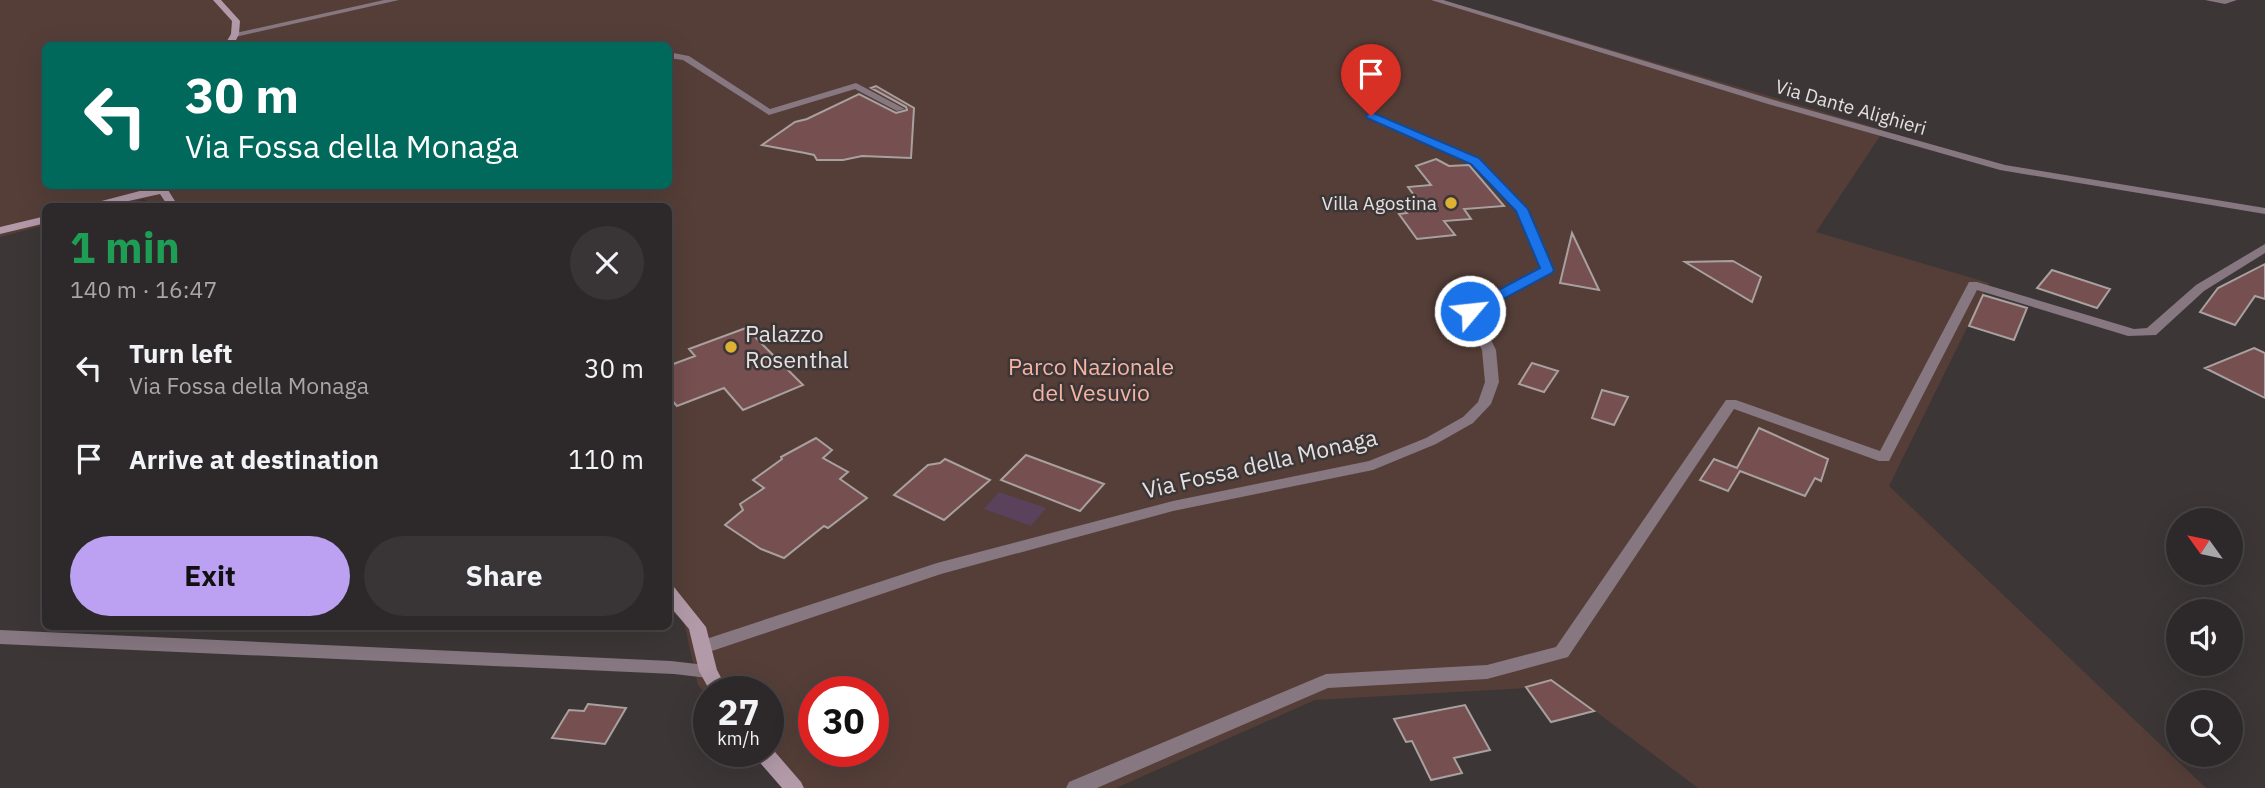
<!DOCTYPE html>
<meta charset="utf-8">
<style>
body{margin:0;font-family:"IBM Plex Sans",sans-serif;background:#393435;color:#f1f3f6;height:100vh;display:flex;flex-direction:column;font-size:26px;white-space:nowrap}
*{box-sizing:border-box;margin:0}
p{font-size:23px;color:#a7a6a8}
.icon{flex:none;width:38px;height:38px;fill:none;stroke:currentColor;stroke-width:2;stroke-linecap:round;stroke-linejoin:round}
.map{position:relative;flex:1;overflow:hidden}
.side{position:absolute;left:42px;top:203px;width:630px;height:427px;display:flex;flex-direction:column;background:#2d2829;border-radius:10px;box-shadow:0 7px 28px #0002,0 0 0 2px #484446}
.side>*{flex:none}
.banner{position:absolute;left:42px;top:42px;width:630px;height:147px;border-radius:10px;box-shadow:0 7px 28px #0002,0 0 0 2px #484446;background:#00695c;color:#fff;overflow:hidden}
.needle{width:46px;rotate:303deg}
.tools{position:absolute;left:2166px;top:508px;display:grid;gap:14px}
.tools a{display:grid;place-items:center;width:77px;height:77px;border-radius:50%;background:#2d2829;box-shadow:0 7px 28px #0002,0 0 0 2px #484446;font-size:35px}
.speed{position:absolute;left:693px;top:676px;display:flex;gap:14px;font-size:35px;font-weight:700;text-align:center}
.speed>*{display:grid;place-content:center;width:91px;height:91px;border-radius:50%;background:#2d2829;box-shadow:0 7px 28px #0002,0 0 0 2px #484446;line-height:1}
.speed small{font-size:18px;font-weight:400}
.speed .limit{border:10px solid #d22;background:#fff;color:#111}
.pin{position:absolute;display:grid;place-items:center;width:60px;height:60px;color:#fff;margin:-72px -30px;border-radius:50% 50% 50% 0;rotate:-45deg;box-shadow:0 0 7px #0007}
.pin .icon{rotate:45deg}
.me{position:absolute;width:77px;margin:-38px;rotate:62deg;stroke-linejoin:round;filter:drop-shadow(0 0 5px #0008)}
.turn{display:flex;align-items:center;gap:24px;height:147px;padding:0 28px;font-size:32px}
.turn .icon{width:91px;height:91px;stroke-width:2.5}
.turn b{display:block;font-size:49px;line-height:60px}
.round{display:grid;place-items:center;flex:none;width:74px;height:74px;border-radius:37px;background:#393435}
.headline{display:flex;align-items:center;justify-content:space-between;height:119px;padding:0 28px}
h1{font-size:42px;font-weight:700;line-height:52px;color:#1e9e55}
.button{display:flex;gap:14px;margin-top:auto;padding:14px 28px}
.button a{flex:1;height:80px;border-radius:42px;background:#bca0f2;color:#111;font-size:28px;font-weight:700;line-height:80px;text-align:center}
.button a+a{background:#393435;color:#f1f3f6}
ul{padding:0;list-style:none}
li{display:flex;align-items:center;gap:21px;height:91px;padding:0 28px}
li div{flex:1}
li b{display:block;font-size:26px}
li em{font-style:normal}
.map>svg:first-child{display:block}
.green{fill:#553e38;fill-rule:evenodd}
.water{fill:#5a425c}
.building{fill:#764f50;stroke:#a8a1a0;stroke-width:2}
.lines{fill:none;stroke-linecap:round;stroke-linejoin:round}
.lane{fill:#867780;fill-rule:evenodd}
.street{fill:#867780;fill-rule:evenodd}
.secondary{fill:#b29aa8;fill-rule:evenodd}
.route{fill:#1a73e8;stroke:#114b97;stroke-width:2}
.poi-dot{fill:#dbb233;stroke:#3c3637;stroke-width:2.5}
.labels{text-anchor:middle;stroke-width:5;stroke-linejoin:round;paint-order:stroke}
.far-street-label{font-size:19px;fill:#e4e0e1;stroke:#3c3637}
.far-poi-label{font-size:19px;fill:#e4e0e1;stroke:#3c3637;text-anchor:end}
.poi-label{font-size:23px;fill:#e4e0e1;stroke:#3c3637;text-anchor:start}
.park-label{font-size:23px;fill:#f6b3a1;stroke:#3c3637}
.street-label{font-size:23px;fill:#e4e0e1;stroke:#3c3637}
</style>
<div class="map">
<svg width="2265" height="788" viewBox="0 0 2265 788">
<rect width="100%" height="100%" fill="#3c3637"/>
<path class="green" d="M 0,0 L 1443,0 L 1884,130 L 1816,232 L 1989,283 L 1889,486 L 2206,788 L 1698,788 L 1579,699 L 1527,688 L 1315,700 L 1116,788 L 783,788 L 752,751 L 768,751 L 768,691 L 709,691 L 709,698 L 698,685 L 684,622 L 669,609 L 668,206 L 155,206 L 144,199 L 115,206 L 46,206 L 45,225 L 0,237 ZM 46,46 L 668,46 L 668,186 L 46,186 ZM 814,691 L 873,691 L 873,751 L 814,751 Z"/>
<path class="water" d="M 999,492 L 1046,508 L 1031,526 L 984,509 Z"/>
<path class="building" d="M 876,86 L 914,108 L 911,158 L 862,156 L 843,160 L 817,160 L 814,155 L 805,153 L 762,145 L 795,122 L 807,119 L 859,94 L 896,113 L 907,110 L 906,107 L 871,88 Z
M 1436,159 L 1449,166 L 1469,165 L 1504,206 L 1464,209 L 1471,219 L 1444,221 L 1455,235 L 1417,239 L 1399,214 L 1407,213 L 1398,200 L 1416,198 L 1408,187 L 1431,185 L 1416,166 Z
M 1572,233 L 1599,290 L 1560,283 Z
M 1733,261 L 1761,277 L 1752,302 L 1685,262 Z
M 2265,264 L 2265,299 L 2255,296 L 2235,325 L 2200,312 L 2218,288 Z
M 2052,270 L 2110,289 L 2097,308 L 2037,288 Z
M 1983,295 L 2027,308 L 2014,340 L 1969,326 Z
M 746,328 L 803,385 L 743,410 L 724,388 L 677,406 L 668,396 L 668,366 L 695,356 L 689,349 Z
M 2254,348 L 2265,353 L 2265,398 L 2205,368 Z
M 1532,363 L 1558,371 L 1544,392 L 1519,384 Z
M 1602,390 L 1628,397 L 1614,425 L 1592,418 Z
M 1759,428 L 1828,459 L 1821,481 L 1815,478 L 1805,496 L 1740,471 L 1728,491 L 1700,480 L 1714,459 L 1737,468 Z
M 816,438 L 832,450 L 823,458 L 848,472 L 840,479 L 867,498 L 828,528 L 824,526 L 784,558 L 761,549 L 725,525 L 743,510 L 740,504 L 764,488 L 753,480 L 782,459 L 781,457 Z
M 1026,455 L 1104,484 L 1080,511 L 1001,480 Z
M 945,459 L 990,480 L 944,520 L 894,495 L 928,465 L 940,463 Z
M 1551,680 L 1594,711 L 1551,722 L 1526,687 Z
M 588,704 L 626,708 L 605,744 L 552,738 L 569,710 L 584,711 Z
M 1465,705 L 1490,750 L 1454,758 L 1462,773 L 1431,780 L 1412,741 L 1406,742 L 1394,719 Z"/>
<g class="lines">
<path class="lane" d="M 0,630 L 671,661 L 714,666 L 717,671 L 714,676 L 708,678 L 674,674 L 0,644 Z"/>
<path class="street" d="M 384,0 L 399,0 L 235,37 L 231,34 Z
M 1431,0 L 1443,0 L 1774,100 L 2005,165 L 2265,208 L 2265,214 L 2000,170 L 1768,104 Z
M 2205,0 L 2237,0 L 2225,4 Z
M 668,52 L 689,56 L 770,109 L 856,83 L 905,109 L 897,111 L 855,89 L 769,115 L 683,60 L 668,58 Z
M 1368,114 L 1374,114 L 1479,159 L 1528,210 L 1553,270 L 1477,312 L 1496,350 L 1499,382 L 1491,404 L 1473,423 L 1436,444 L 1373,470 L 1173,511 L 941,574 L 709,652 L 703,654 L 697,652 L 694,647 L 697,642 L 937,563 L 1173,501 L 1369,461 L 1426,438 L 1463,417 L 1478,402 L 1485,382 L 1482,350 L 1464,311 L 1540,269 L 1517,211 L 1471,163 L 1368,118 Z
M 168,186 L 185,186 L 163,193 L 158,190 Z
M 2265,244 L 2265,253 L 2204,291 L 2156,335 L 2128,336 L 1977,290 L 1889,461 L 1879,461 L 1734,409 L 1568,657 L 1487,679 L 1328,688 L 1097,788 L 1066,788 L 1069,782 L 1326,674 L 1487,665 L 1556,647 L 1726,400 L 1736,400 L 1880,451 L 1969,282 L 1977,282 L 2134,329 L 2147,328 L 2196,285 Z"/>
<path class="secondary" d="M 213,0 L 221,0 L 240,21 L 239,34 L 233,46 L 224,46 L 231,34 L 232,21 Z
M 159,186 L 169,186 L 168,190 L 178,206 L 168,206 L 160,194 L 106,206 L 88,206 L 90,204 Z
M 46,216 L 46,223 L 0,234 L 0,227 Z
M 668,585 L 674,587 L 706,627 L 717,670 L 728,691 L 710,691 L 699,671 L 689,629 L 668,604 Z
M 769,745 L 801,782 L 804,788 L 782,788 L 755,757 L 752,751 L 768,751 Z"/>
</g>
<path class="route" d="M 1371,112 L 1479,158 L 1528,209 L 1554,270 L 1552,273 L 1475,314 L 1465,314 L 1463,311 L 1465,308 L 1540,268 L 1516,211 L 1471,164 L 1367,118 L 1366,116 Z"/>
<g class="poi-dot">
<circle cx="1451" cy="203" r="7"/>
<circle cx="731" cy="347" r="7"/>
</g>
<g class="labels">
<g class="far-street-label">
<text transform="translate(1851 107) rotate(16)" y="7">Via Dante Alighieri</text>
</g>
<g class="far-poi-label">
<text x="1437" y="210">Villa Agostina</text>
</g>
<g class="poi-label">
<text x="745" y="342">Palazzo<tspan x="745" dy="26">Rosenthal</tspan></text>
</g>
<g class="park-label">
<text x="1091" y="375">Parco Nazionale<tspan x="1091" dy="26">del Vesuvio</tspan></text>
</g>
<g class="street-label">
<text transform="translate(1260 464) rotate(-13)" y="8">Via Fossa della Monaga</text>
</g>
</g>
</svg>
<div class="tools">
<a><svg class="needle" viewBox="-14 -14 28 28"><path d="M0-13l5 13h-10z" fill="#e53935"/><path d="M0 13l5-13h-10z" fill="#a7a6a8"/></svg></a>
<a><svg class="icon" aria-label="sound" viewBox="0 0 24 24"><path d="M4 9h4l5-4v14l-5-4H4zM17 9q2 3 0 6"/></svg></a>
<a><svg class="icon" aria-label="search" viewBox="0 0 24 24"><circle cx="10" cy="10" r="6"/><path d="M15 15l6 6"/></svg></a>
</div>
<div class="speed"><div>27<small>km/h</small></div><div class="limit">30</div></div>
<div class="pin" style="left:1371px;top:116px;background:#d93025"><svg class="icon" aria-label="arrive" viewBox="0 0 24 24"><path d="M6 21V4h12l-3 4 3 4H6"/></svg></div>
<svg class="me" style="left:1470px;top:311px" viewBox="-20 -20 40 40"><circle r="17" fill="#1a73e8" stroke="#fff" stroke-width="3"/><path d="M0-11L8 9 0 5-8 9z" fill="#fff"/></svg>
<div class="banner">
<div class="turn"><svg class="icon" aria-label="left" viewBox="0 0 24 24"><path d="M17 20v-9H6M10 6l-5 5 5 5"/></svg><div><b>30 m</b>Via Fossa della Monaga</div></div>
</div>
<section class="side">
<div class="headline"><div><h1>1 min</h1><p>140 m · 16:47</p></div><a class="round"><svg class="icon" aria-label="close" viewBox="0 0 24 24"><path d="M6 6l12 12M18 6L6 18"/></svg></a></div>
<ul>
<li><svg class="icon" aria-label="left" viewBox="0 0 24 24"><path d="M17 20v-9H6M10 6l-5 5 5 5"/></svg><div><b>Turn left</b><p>Via Fossa della Monaga</p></div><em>30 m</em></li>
<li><svg class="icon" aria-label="arrive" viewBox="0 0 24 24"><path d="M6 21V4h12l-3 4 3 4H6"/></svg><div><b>Arrive at destination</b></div><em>110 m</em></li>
</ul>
<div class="button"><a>Exit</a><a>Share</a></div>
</section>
</div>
